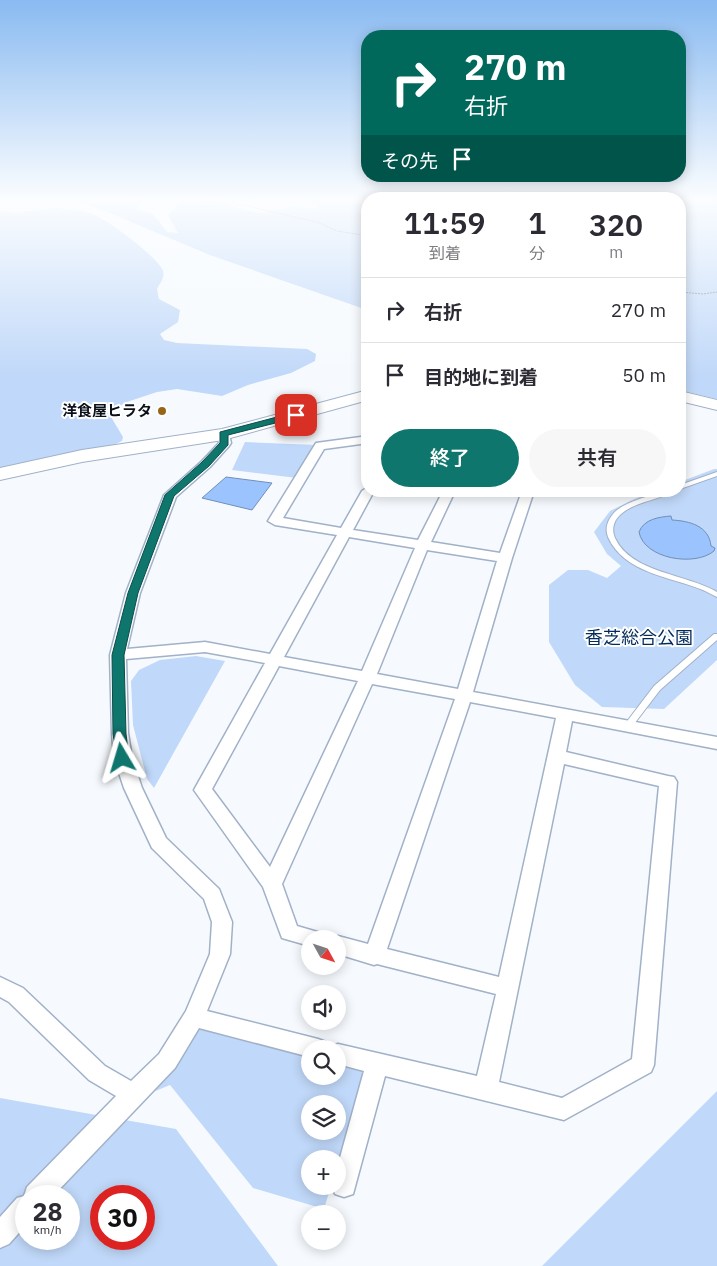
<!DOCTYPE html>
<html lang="ja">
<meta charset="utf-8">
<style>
body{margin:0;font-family:"IBM Plex Sans","Noto Sans JP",sans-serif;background:#f7f7f7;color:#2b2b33;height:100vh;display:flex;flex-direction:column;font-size:19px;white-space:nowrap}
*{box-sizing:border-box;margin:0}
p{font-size:16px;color:#7c7c81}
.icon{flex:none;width:28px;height:28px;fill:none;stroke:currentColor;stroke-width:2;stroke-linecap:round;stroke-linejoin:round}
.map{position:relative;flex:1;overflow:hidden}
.sheet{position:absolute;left:361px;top:192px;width:325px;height:305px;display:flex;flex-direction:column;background:#fff;border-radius:20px;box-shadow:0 2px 12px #0003}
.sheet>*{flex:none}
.hud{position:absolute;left:361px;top:30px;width:325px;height:152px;border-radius:20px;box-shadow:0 2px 12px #0003;background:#00695c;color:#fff;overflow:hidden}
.needle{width:32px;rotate:130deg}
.controls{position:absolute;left:301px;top:930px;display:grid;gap:10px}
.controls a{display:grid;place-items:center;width:45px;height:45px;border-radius:50%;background:#fff;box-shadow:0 2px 12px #0003;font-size:25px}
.speed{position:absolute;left:15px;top:1185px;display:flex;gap:10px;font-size:25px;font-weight:700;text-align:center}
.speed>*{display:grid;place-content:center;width:65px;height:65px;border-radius:50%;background:#fff;box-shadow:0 2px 12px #0003;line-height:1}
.speed small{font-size:12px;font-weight:400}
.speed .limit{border:8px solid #d22;background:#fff;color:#111}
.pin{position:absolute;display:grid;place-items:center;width:42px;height:42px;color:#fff;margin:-21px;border-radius:10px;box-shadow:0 2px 8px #0006}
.me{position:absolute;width:55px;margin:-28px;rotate:353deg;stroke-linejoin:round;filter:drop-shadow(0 0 4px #0008)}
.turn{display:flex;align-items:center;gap:18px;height:105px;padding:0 20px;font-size:22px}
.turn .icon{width:65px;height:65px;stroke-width:2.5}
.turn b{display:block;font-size:35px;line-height:42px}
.then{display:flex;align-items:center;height:48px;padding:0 20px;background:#0003;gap:10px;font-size:19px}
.eta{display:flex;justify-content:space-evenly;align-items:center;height:85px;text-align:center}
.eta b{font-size:30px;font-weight:600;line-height:35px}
.cta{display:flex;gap:10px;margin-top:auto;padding:10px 20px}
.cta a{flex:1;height:58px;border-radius:30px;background:#0f766e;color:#fff;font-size:20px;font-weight:600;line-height:58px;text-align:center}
.cta a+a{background:#f7f7f7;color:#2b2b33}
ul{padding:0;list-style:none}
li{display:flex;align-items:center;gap:15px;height:65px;padding:0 20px;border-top:1px solid #e1e1e2}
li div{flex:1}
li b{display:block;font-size:19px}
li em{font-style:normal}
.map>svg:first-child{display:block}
.green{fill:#c0d8f9;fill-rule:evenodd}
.water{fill:#9bc4fe;stroke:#708eb9}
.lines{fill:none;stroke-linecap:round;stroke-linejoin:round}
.service-casing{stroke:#a1b1c8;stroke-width:2}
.minor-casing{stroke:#a1b1c8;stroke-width:3}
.trunk-casing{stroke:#a1b1c8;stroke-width:2}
.path{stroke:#8a8f95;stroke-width:1;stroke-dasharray:2 1;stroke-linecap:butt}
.service{fill:#fff;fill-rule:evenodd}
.minor{fill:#fff;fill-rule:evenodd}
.trunk{fill:#fff;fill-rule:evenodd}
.route{fill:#0f766e;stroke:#0a4d48}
.poi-dot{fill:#976517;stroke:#fff;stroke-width:2}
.labels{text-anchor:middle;stroke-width:4;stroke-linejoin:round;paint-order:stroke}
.far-poi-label{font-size:15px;font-weight:bold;fill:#0b1119;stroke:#fff;text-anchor:end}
.park-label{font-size:18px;fill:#022a5c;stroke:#fff}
</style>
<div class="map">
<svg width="717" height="1266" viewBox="0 0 717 1266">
<rect width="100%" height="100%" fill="#f6fafe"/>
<path class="green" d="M 72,200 L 144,200 L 136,209 L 153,214 L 167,232 L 178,233 L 168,215 L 183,200 L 198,200 L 200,204 L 224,205 L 259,213 L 293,207 L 319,209 L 317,205 L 306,200 L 367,200 L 367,310 L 210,255 L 105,211 Z
M 680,200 L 717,200 L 717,399 L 680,390 Z
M 52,208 C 66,209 82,209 95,215 C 110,222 158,257 163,271 C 165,278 160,283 157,289 L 159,299 L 180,310 L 178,322 L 160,334 L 164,340 L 177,343 L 307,349 L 316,354 L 315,361 L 291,373 L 248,385 L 222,396 L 177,389 L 157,392 L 127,402 L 108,412 L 123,437 L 122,441 L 107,448 L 0,471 L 0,211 L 16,213 Z
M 245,442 L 317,445 L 297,478 L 232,470 Z
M 714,469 L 717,469 L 717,660 L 664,709 L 602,707 L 575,685 L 549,642 L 549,585 L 568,570 L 588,570 L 607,578 L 621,566 L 607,554 L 594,532 L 610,511 L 632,500 L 654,491 L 680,491 L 680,482 Z
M 196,656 L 225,661 L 154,788 L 147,779 L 133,725 L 131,681 L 139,670 L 160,660 Z
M 199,1026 L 310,1049 L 310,1076 L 338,1076 L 338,1055 L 367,1061 L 338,1163 L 338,1159 L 310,1159 L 310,1186 L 331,1186 L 324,1209 L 253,1188 L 170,1085 L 148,1094 ZM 310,1104 L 338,1104 L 338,1131 L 310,1131 Z
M 717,1091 L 717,1266 L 542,1266 Z
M 0,1098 L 176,1129 L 278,1266 L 0,1266 ZM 26,1196 L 69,1196 L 69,1239 L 26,1239 ZM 101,1196 L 144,1196 L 144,1239 L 101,1239 Z"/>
<path class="water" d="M 226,477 L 272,483 L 252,510 L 202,498 Z
M 671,516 L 672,520 C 690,521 709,526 711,546 L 715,548 L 714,551 C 695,567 644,559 639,532 C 644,519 659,517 671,516 Z"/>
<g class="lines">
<defs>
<path id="service" d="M 717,472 L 717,476 L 680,489 L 680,485 Z
M 663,491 L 673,491 C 657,501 636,501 621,514 C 614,520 611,529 615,538 C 631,573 687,574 717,592 L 717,597 C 712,595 708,592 703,590 C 671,577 624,573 608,537 C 604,527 609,517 617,510 C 630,500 648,497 663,491 Z
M 714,634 L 717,634 L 717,640 L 660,690 L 631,728 L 625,728 L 624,726 L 625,724 L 654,686 Z"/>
<path id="minor" d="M 223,431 L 229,434 L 231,443 L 229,446 L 210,467 L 176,497 L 140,593 L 127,649 L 205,642 L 270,654 L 337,535 L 275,525 L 268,521 L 316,443 L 368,436 L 368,443 L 324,449 L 283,518 L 341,528 L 362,491 L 368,487 L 368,491 L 374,491 L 353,530 L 418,540 L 443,491 L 455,491 L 431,542 L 500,553 L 522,491 L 534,491 L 512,558 L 473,692 L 717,737 L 717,749 L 572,721 L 566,752 L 668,776 L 674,777 L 677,782 L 654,1065 L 651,1072 L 564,1120 L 385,1076 L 353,1194 L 344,1197 L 335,1194 L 332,1186 L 338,1186 L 338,1165 L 364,1071 L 338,1064 L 338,1049 L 329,1049 L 330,1047 L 338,1044 L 477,1076 L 496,994 L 377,964 L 374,965 L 338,954 L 338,939 L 331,939 L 338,936 L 368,944 L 455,699 L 372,684 L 282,884 L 297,926 L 321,933 L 324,939 L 310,939 L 310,946 L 282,938 L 263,887 L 194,790 L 265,663 L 205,652 L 126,659 L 128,733 L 132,758 L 142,788 L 166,838 L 219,889 L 232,922 L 230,954 L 207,1011 L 318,1039 L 326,1042 L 329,1049 L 310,1049 L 310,1057 L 199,1028 L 175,1068 L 53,1196 L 26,1196 L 26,1225 L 9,1244 L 0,1248 L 0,1217 L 17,1198 L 24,1196 L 27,1187 L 116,1096 L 89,1080 L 9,1002 L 0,997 L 0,977 L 23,988 L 105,1066 L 131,1081 L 159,1054 L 186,1011 L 210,954 L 212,922 L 204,899 L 152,848 L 124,788 L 114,758 L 112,733 L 110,655 L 126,593 L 164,495 L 202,461 L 219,443 L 217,434 ZM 349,537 L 415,548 L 362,671 L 284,657 ZM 427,550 L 497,561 L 458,689 L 377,674 ZM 279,666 L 358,681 L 270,867 L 212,789 ZM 470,702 L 556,718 L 499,977 L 387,949 ZM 564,764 L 659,786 L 632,1059 L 562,1098 L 499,1082 Z"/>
<path id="trunk" d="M 368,390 L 368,400 L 223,440 L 82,462 L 0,480 L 0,468 L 82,450 L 222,429 Z
M 680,391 L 717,400 L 717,410 L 680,401 Z"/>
</defs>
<use href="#service" class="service-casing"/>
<use href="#minor" class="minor-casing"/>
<use href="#trunk" class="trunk-casing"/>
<path class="path" d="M 176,200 L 243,205 L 320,223 L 337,231 L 368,236
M 680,292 L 703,294 L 717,292"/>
<use href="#service" class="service"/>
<use href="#minor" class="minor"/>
<use href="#trunk" class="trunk"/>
</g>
<linearGradient id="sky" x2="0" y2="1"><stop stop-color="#89baf1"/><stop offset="0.53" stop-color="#fbfdff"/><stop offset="1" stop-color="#fbfdff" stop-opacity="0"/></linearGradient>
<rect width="717" height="377" fill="url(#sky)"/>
<path class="route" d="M 296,412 L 299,413 L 299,417 L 228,435 L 228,445 L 209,466 L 174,496 L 138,593 L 124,655 L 126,734 L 129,758 L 127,762 L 118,762 L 113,734 L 112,655 L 128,593 L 165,495 L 202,462 L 220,443 L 220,432 Z"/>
<circle class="poi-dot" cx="162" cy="411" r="5"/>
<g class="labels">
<g class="far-poi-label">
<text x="152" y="416">洋食屋ヒラタ</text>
</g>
<g class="park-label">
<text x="639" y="644">香芝総合公園</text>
</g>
</g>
</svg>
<div class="controls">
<a><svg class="needle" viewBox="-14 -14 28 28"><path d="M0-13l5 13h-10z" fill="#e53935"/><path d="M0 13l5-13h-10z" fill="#7c7c81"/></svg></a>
<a><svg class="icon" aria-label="sound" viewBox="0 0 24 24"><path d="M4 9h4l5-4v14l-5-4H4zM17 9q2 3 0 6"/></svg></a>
<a><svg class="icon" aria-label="search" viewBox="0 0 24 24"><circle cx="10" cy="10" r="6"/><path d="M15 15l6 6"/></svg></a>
<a><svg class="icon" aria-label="layers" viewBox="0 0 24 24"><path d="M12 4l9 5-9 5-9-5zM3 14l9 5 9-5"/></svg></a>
<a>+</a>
<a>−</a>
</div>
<div class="speed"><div>28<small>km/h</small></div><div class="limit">30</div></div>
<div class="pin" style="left:296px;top:415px;background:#d93025"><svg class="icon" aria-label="arrive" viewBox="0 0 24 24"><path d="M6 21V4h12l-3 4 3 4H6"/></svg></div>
<svg class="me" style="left:122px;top:758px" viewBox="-20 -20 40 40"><path d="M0-17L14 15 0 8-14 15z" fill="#0f766e" stroke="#fff" stroke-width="4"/></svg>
<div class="hud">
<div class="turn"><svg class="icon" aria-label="right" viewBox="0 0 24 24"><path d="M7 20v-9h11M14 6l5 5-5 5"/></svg><div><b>270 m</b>右折</div></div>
<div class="then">その先<svg class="icon" aria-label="arrive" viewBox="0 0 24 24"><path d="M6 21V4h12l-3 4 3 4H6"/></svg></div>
</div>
<section class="sheet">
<div class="eta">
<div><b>11:59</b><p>到着</p></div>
<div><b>1</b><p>分</p></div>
<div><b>320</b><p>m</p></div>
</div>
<ul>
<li><svg class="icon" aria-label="right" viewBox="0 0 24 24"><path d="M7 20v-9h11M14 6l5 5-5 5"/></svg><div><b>右折</b></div><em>270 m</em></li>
<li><svg class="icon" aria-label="arrive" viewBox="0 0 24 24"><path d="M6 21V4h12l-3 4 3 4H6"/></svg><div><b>目的地に到着</b></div><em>50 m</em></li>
</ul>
<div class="cta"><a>終了</a><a>共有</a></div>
</section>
</div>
